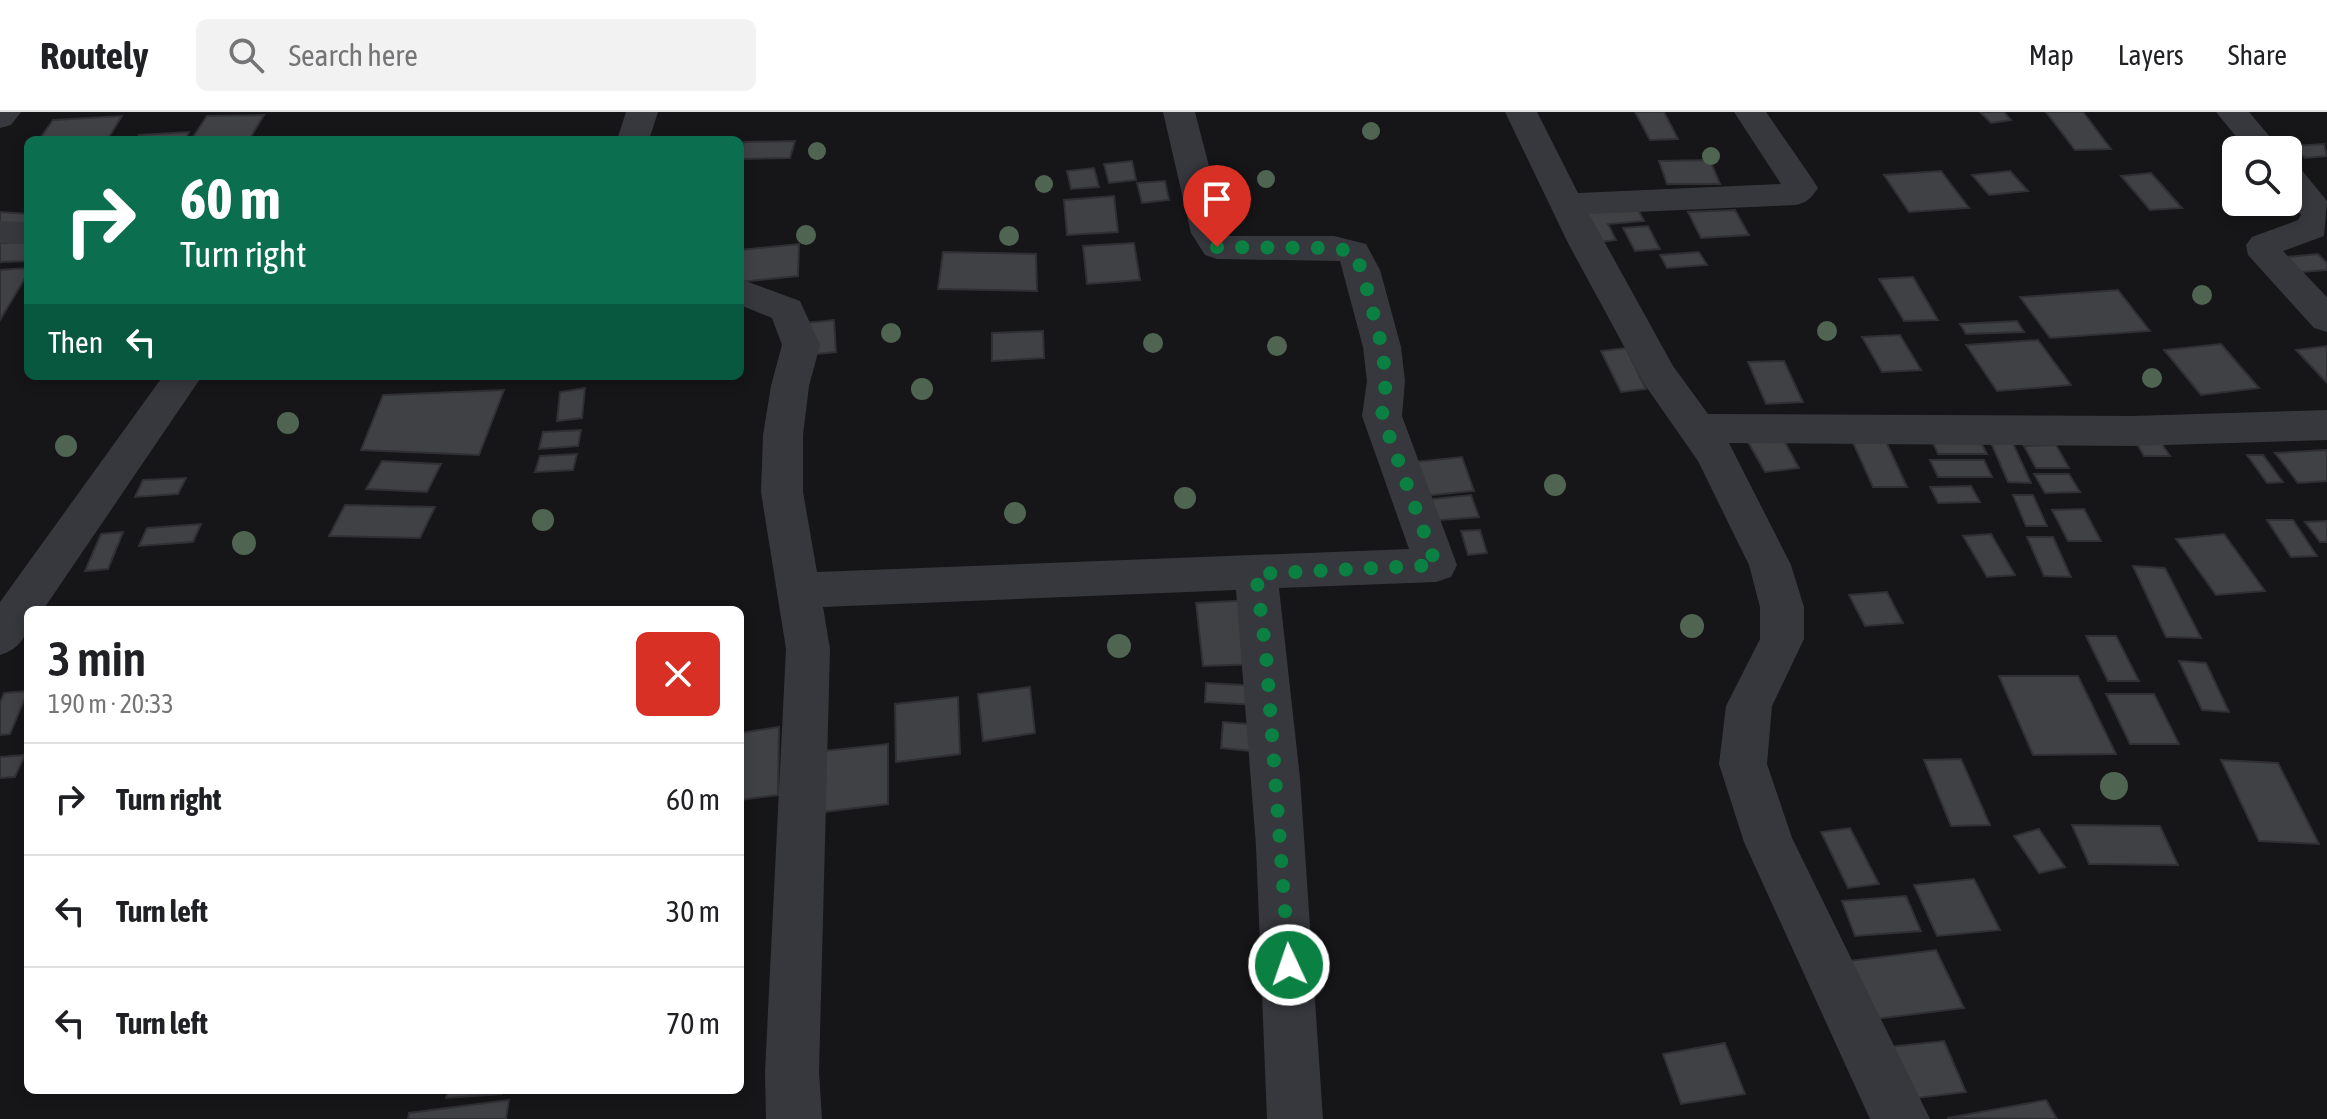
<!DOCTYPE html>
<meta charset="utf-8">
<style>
body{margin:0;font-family:"Asap Condensed",sans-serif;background:#f2f2f2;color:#202124;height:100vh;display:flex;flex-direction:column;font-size:30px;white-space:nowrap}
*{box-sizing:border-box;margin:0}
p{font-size:26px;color:#757577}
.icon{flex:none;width:44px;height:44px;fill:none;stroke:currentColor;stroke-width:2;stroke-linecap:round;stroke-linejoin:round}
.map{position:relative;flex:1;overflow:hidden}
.side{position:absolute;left:24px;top:494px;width:720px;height:488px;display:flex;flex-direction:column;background:#fff;border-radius:12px;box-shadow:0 4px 12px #0003}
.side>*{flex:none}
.top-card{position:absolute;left:24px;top:24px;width:720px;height:244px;border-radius:12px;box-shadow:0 4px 12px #0003;background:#0b6e4f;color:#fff;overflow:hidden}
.buttons{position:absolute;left:2222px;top:24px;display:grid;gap:16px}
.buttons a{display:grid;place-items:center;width:80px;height:80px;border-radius:12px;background:#fff;box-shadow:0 4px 12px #0003;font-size:40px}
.pin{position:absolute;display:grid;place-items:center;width:68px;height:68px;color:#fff;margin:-82px -34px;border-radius:50% 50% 50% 0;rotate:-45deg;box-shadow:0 0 8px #0007}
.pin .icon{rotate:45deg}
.me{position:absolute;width:88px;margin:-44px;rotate:357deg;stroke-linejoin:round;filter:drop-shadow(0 0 6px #0008)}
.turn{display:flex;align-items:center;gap:28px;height:168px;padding:0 24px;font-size:36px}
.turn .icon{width:104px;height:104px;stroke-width:2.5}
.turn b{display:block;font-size:56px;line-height:68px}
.then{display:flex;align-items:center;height:76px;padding:0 24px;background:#0003;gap:16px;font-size:30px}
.round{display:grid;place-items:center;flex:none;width:84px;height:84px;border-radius:12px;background:#f2f2f2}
.summary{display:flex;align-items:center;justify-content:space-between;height:136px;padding:0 24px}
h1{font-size:48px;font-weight:600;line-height:60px}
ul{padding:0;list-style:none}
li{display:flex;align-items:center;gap:24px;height:112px;padding:0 24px;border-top:2px solid #e0e0e0}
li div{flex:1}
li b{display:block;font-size:30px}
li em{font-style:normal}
header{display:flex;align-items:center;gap:48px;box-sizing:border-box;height:112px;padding:0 40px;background:#fff;border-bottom:2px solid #e0e0e0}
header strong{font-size:38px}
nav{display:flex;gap:44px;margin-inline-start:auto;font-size:28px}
.search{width:560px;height:72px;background:#f2f2f2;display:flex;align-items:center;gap:20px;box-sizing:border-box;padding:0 28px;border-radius:12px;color:#757577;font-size:30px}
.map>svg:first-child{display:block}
.building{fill:#404145;stroke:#303034;stroke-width:2}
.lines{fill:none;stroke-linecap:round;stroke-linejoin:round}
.minor{fill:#37383d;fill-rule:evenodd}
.tree{fill:#506452}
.route{stroke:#0b8043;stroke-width:14;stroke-dasharray:0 25.2}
</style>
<header>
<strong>Routely</strong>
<div class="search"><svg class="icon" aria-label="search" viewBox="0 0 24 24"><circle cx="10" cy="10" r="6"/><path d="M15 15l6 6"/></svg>Search here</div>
<nav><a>Map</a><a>Layers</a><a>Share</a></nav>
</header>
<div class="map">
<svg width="2327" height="1007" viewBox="0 0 2327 1007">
<rect width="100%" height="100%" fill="#161618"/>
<path class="building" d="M 1635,0 L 1664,0 L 1678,27 L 1650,28 Z
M 1980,0 L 2004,0 L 2011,8 L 1991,11 Z
M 2046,0 L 2083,0 L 2111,37 L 2075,38 Z
M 264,3 L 249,28 L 191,28 L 207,4 Z
M 122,4 L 107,28 L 39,28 L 53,8 Z
M 189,20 L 185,28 L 136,28 L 139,23 Z
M 795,29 L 790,46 L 740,47 L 744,30 Z
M 2324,32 L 2327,44 L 2305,46 L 2293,34 Z
M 1710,48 L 1720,72 L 1667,72 L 1659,49 Z
M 1132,49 L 1136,68 L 1109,71 L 1104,52 Z
M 1094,56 L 1099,75 L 1071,77 L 1067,59 Z
M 1941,59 L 1969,96 L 1909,100 L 1884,63 Z
M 2010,59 L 2028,79 L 1989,83 L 1972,63 Z
M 2151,61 L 2182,96 L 2150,98 L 2121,64 Z
M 1165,69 L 1169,88 L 1142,91 L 1137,71 Z
M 1114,84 L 1118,120 L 1067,123 L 1064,88 Z
M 1636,94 L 1644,109 L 1608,112 L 1616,128 L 1592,131 L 1577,99 Z
M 1735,98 L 1749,123 L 1701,126 L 1688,100 Z
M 0,100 L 28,102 L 28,113 L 0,112 Z
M 1648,114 L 1660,137 L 1635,139 L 1623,116 Z
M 28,130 L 28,149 L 0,150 L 0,131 Z
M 1134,131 L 1140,168 L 1087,172 L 1083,134 Z
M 799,132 L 798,164 L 740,170 L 740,138 Z
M 943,140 L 1036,142 L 1037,179 L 938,177 Z
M 1699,140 L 1707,153 L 1667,156 L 1660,143 Z
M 2318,142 L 2327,151 L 2327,158 L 2301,160 L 2287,145 Z
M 28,156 L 28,161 L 0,208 L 0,158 Z
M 1913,165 L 1938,208 L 1904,209 L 1879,167 Z
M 2118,178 L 2150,219 L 2050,226 L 2020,185 Z
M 834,208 L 836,240 L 808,243 L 806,211 Z
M 2017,209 L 2024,220 L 1966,222 L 1960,212 Z
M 1043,219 L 1044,246 L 992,249 L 992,221 Z
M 1900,223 L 1921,258 L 1882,260 L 1862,225 Z
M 2038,228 L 2071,273 L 1997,279 L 1966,233 Z
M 2221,232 L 2259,276 L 2201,283 L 2164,238 Z
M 2327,234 L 2327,271 L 2296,238 Z
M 1626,236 L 1646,277 L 1621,280 L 1601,239 Z
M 1784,249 L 1803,290 L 1766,292 L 1748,250 Z
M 585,276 L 582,306 L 557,309 L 560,280 Z
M 504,278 L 479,343 L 361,338 L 383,283 Z
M 581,318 L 578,334 L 539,337 L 543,320 Z
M 1883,323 L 1907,375 L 1873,375 L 1850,324 Z
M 1930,324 L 1978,325 L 1987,342 L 1938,342 Z
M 1782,325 L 1799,356 L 1765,360 L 1747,328 Z
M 1989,326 L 2011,327 L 2031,371 L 2008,370 Z
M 2135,329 L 2160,329 L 2170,344 L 2144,344 Z
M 2056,333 L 2069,356 L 2036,356 L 2024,334 Z
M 2327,338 L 2327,369 L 2298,371 L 2275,341 Z
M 577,342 L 573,358 L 535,360 L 540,344 Z
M 2247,343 L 2263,343 L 2283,370 L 2267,371 Z
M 1462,345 L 1474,379 L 1423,384 L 1413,350 Z
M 1930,348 L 1984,348 L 1992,365 L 1938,365 Z
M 382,349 L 441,352 L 427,380 L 366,377 Z
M 2034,362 L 2069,362 L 2080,380 L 2045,381 Z
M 186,366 L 178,382 L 135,385 L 143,368 Z
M 1971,374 L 1980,390 L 1938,391 L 1930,375 Z
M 1471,383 L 1479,405 L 1428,409 L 1422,388 Z
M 2013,383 L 2033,383 L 2047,414 L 2026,414 Z
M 345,393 L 435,395 L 420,426 L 329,424 Z
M 2084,397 L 2101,429 L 2068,429 L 2052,398 Z
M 2267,408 L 2293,408 L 2317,444 L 2291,445 Z
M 2327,409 L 2327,430 L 2320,430 L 2305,410 Z
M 201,412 L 193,430 L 139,434 L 147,416 Z
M 1480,418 L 1487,441 L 1468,443 L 1461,419 Z
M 123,420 L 108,457 L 85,459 L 101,422 Z
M 1991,422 L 2015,463 L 1987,465 L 1963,424 Z
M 2224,422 L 2265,479 L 2216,483 L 2176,427 Z
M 2027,425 L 2053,425 L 2071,465 L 2044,464 Z
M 2133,454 L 2165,456 L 2201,526 L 2166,525 Z
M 1887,480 L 1903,511 L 1865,514 L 1849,483 Z
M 1252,488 L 1261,552 L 1203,554 L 1196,491 Z
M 2086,524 L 2116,524 L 2139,569 L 2108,569 Z
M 2179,549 L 2206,551 L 2229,600 L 2202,598 Z
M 1999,564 L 2078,564 L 2116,642 L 2033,643 Z
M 1206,571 L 1260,574 L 1259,593 L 1205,590 Z
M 1030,575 L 1035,621 L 983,629 L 978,582 Z
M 28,579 L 10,622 L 0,623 L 0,591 L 4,581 Z
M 2106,582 L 2154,582 L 2179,632 L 2130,632 Z
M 958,585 L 960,642 L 896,650 L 895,592 Z
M 1223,610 L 1260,613 L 1259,640 L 1221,636 Z
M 779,615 L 778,683 L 740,688 L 740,621 Z
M 888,632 L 888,692 L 823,700 L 824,639 Z
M 25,643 L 15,665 L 0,666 L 0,645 Z
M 1961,647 L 1990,713 L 1951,714 L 1924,648 Z
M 2221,648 L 2278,651 L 2319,732 L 2259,729 Z
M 2072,713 L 2160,714 L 2178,753 L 2089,752 Z
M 1850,716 L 1879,772 L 1848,776 L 1821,720 Z
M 2039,717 L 2065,755 L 2039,761 L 2014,724 Z
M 1974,767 L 2000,818 L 1937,824 L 1914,773 Z
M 1906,784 L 1921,819 L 1855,824 L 1842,789 Z
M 1936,838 L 1964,896 L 1875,907 L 1849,849 Z
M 1944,929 L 1966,980 L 1900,988 L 1878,936 Z
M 1725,931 L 1745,982 L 1681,992 L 1663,942 Z
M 448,978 L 503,978 L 502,982 L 446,986 Z
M 509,988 L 506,1007 L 408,1007 L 409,1001 Z
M 2046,988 L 2057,1007 L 1947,1006 Z"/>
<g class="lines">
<path class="minor" d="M 0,0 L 21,0 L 11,13 L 0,16 Z
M 626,0 L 658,0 L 649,28 L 617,28 Z
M 1163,0 L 1195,0 L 1227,124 L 1334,124 L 1366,132 L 1380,158 L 1401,235 L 1405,269 L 1402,304 L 1457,453 L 1451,465 L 1436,470 L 1279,476 L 1300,666 L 1323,1007 L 1267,1007 L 1256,734 L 1236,478 L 823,495 L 830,537 L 819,960 L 822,1007 L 766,1007 L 765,960 L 786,537 L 761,380 L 763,323 L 771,274 L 782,233 L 772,206 L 740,193 L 740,167 L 800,189 L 820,233 L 809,274 L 803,323 L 803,380 L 817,460 L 1409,437 L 1362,304 L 1367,269 L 1363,235 L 1340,149 L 1217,147 L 1205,143 L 1191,121 Z
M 1505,0 L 1537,0 L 1578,81 L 1781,72 L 1734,0 L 1766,0 L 1813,68 L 1818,76 C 1811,86 1808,90 1796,93 L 1589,102 L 1673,254 L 1708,302 L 2132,304 L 2327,298 L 2327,328 L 2132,334 L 1729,331 L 1791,453 L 1804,495 L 1804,527 L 1772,594 L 1767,652 L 1792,726 L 1930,1007 L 1870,1007 L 1744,730 L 1719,652 L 1726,594 L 1760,527 L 1760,495 L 1749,453 L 1698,349 L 1645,273 L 1568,131 Z
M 2216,0 L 2249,0 L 2281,38 L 2247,38 Z
M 2288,53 L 2300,56 L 2327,89 L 2324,124 L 2283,139 L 2327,185 L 2327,220 L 2314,216 L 2248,143 L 2246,133 L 2252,125 L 2298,108 L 2301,103 L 2288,86 Z
M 0,109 L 28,110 L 28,132 L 0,131 Z
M 163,264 L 202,264 L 43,498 L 28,498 C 28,522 24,535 0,543 L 0,490 Z"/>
</g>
<g class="tree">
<circle cx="1371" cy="19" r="9"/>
<circle cx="817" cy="39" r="9"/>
<circle cx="1711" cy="44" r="9"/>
<circle cx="1266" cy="67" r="9"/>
<circle cx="1044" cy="72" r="9"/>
<circle cx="806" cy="123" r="10"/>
<circle cx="1009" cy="124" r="10"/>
<circle cx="2202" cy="183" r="10"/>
<circle cx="1827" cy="219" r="10"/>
<circle cx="891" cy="221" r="10"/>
<circle cx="1153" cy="231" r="10"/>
<circle cx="1277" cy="234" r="10"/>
<circle cx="2152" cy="266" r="10"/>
<circle cx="922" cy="277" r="11"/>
<circle cx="288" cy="311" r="11"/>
<circle cx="66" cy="334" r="11"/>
<circle cx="1555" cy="373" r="11"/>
<circle cx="1185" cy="386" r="11"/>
<circle cx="1015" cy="401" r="11"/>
<circle cx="543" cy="408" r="11"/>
<circle cx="244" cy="431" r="12"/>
<circle cx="1692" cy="514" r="12"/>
<circle cx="1119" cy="534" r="12"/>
<circle cx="2114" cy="674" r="14"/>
</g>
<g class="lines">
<path class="route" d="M 1217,135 L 1334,136 L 1353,140 L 1362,158 L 1382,235 L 1386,269 L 1382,304 L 1436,453 L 1256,462 L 1266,542 L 1289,853"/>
</g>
</svg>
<div class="buttons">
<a><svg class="icon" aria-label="search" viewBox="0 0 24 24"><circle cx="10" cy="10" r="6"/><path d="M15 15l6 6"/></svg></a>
</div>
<div class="pin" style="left:1217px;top:135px;background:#d93025"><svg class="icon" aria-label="arrive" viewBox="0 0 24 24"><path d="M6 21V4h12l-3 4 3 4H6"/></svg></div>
<svg class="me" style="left:1289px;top:853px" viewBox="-20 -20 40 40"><circle r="17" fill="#0b8043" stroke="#fff" stroke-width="3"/><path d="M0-11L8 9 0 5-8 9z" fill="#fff"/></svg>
<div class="top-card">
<div class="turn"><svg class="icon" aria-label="right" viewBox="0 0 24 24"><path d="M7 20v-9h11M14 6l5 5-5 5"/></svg><div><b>60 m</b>Turn right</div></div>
<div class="then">Then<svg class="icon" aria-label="left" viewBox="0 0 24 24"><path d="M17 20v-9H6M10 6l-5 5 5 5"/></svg></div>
</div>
<section class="side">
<div class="summary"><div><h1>3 min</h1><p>190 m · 20:33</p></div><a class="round" style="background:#d93025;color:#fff"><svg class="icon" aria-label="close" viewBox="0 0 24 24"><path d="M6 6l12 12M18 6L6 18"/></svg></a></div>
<ul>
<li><svg class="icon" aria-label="right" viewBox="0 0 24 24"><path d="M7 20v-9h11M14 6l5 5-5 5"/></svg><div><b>Turn right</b></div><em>60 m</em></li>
<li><svg class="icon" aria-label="left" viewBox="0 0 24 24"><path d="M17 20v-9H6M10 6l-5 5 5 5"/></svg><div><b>Turn left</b></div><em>30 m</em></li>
<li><svg class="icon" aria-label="left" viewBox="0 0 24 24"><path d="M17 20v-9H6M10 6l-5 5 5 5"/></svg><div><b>Turn left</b></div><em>70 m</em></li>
</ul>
</section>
</div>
